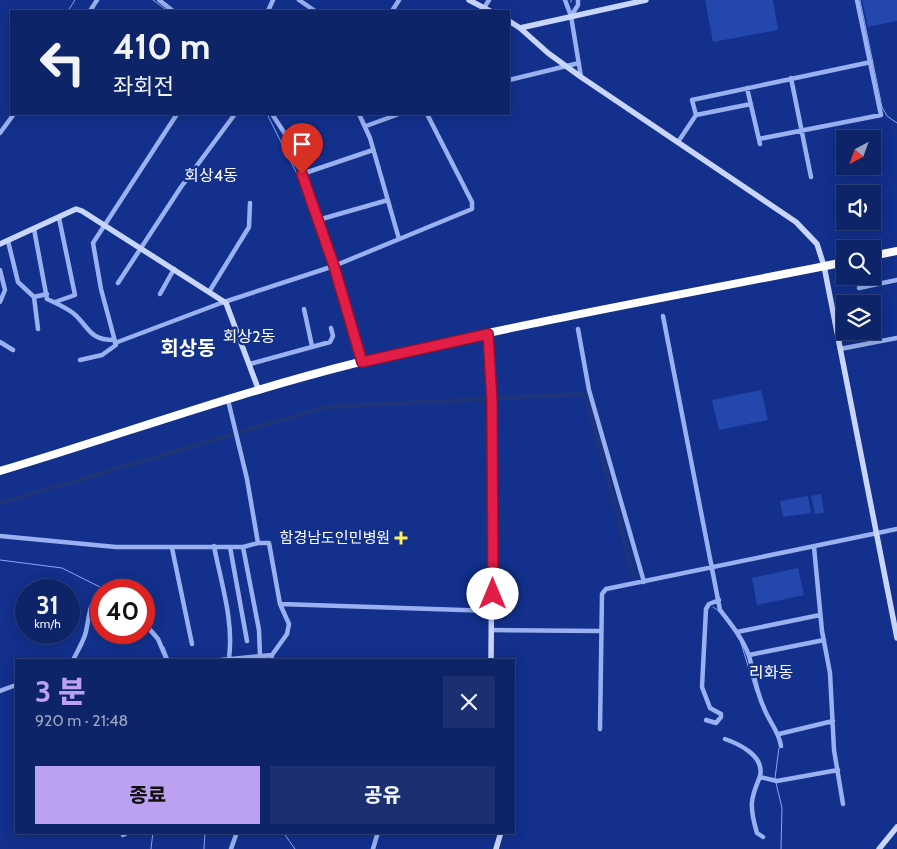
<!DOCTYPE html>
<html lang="ko">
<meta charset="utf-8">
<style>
body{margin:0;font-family:Cabin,"Noto Sans KR",sans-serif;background:#1c3071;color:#f1f3f6;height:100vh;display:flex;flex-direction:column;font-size:19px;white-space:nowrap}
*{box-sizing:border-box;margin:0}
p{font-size:16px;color:#9ba4c0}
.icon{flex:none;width:28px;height:28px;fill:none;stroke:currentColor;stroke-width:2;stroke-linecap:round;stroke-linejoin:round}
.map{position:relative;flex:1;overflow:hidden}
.drawer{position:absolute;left:15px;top:659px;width:500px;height:175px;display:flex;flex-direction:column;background:#0e2469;border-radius:0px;box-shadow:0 2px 12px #0003,0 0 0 1px #2e417d}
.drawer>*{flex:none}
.guide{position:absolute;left:10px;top:10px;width:500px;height:105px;border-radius:0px;box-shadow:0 2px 12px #0003,0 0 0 1px #2e417d;background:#0e2469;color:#f1f3f6;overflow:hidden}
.needle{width:32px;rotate:221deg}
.buttons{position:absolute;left:836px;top:130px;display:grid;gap:10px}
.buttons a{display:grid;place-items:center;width:45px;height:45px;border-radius:0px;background:#0e2469;box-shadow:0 2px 12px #0003,0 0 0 1px #2e417d;font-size:25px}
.speed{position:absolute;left:15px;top:579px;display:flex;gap:10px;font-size:25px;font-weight:700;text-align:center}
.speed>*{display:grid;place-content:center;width:65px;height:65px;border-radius:50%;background:#0e2469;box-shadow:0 2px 12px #0003,0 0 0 1px #2e417d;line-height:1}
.speed small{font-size:12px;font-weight:400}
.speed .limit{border:8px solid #d22;background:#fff;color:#111}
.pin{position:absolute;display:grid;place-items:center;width:42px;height:42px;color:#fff;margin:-51px -21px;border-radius:50% 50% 50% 0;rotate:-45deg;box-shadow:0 0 5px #0007}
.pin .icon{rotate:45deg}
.me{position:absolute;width:55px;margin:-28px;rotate:0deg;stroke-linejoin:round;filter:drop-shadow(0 0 4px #0008)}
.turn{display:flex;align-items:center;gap:18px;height:105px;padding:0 20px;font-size:22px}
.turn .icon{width:65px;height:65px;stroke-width:2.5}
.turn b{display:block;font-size:35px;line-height:42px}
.round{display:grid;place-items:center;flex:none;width:52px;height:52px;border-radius:0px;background:#1c3071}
.head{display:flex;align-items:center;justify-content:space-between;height:85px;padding:0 20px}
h1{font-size:30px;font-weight:800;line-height:38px;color:#bca0f2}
.button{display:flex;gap:10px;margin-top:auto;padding:10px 20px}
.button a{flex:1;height:58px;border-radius:0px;background:#bca0f2;color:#111;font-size:20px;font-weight:800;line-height:58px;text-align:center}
.button a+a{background:#1c3071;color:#f1f3f6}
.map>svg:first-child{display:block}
.green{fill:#2347ac}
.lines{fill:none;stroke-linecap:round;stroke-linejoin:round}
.stream{stroke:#8ba8f5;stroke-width:1}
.canal{stroke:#1d3479;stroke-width:4.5}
.street{stroke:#9ab1f1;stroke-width:4.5}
.secondary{stroke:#c8d5fc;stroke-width:5.5}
.highway{stroke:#fff;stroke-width:8}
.route-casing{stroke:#92132f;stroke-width:12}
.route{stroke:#e11d48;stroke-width:9}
.poi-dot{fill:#ffef5a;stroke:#12308c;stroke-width:2}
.labels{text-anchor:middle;stroke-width:5;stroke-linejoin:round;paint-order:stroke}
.poi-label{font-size:15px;fill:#fff;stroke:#12308c;text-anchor:end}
.neighbourhood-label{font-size:16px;fill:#fff;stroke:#12308c}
.district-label{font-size:20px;font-weight:bold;fill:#fff;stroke:#12308c}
</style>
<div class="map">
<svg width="897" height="849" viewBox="0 0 897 849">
<rect width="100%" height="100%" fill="#12308c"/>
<path class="green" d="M 705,0 L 773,0 L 778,30 L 713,42 Z
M 862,0 L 897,0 L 897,21 L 868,27 Z
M 761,390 L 768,420 L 719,430 L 712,400 Z
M 821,494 L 824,513 L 815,514 L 811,496 Z
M 808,496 L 811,513 L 783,517 L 780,501 Z
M 798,568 L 804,595 L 757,605 L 752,578 Z"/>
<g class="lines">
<path class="stream" d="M 153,0 L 168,11
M 571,0 L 571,2
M 860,0 L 882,107 L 887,116 L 897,123
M 68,11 L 75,0
M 267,114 L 296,172
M 0,560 L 62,568 L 106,590
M 713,607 L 719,611
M 144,620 L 157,635
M 741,643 L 756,692
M 164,647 L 169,660
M 775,778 L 779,748
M 776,783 L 782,808 L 781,849
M 283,832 L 295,849
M 151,849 L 153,832
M 204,849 L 205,832"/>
<path class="canal" d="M 0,503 L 326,407 L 582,394 L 586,396 L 634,577"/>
<path class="street" d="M 159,0 L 173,11
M 299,0 L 315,11
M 565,0 L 571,16 L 581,77
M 484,8 L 489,0
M 90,11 L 97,0
M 268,11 L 273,0
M 392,11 L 399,0
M 571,16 L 578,5 L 578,0
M 791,78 L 811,177
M 509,80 L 579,63
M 747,88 L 760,144
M 272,114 L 291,143 L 302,174 L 334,266 L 362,362
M 359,114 L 370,138 L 399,239
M 696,115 L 751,104
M 366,126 L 399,114
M 0,133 L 14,114
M 759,139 L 881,115 L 857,0
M 678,142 L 696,115 L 692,100 L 871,62
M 302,174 L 373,150
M 318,220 L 388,200
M 34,229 L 47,299 C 56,303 65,307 73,313 C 89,326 88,340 114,340
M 8,241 L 18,282 L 34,297 L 38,329
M 0,270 L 5,290 L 0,302
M 118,283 L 181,187 L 235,114
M 859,288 L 897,280
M 209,292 L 249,227 L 250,203
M 160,294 L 174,269
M 34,297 L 47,294
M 55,302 L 75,295 L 59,218
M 304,309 L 312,346
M 663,316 L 720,610 C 731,624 743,639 749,656 C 754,673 756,691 764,708 C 769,722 779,731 781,746
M 578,329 L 589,390 L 644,582
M 0,342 L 13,350
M 115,343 L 221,303 L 334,266 L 472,209 L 472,202 L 427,114
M 840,349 L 897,338
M 80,360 L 102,355 L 116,345 L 101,289 L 93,243 L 177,114
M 250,364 L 330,342 L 333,336 L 331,328
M 228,400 L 247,479 L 258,543
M 0,536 L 116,547 L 243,547 L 258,543 L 269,543 L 280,604 L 289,624 L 287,634 L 272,655 L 271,660
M 214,546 C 221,583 234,621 229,658
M 230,547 L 247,641
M 243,547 L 259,630 L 260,656
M 814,547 L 822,631 L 830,673 L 834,750 L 843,804
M 172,548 L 192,644
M 280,604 L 493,611
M 144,623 L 158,639 L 167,660
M 492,630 L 601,631
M 737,632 L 820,615
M 749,655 L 824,640
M 73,660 C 77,652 82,644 85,635 C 89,623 88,600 101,595
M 221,660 L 272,655
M 0,691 L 16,685
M 706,720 L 716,723 L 721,717 L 721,714 L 710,708 L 702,687 L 706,609 L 709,604 L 719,600
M 600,729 L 602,594 L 606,589 L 897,529
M 779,734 L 833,721
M 725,739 C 739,744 765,756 760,776 C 757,785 753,792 752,802 C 751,812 754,823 757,833 L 763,837
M 760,777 L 777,781 L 838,770
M 123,835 L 128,832
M 231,849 L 237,832
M 373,849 L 378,832"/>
<path class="secondary" d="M 469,0 L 490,11
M 509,21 L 520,28 L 548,53 L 581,77 L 796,222 L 817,244 L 824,266 L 897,638
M 520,28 L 646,0
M 0,244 L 76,209 L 82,211 L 226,303 L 259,391
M 488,334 L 493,413 L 491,660
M 496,849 L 501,832
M 879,849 L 897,827"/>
<path class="highway" d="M 872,256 L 897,251
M 0,471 C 117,436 233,394 352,364 C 515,324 681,295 845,262"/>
</g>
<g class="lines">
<defs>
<path id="route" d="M 302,174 L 334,266 L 362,362 L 488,334 L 492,402 L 493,594"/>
</defs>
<use href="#route" class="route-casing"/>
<use href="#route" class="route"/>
</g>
<path class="poi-dot" d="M398.5 530.5h5v5h5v5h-5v5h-5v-5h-5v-5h5z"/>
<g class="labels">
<g class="poi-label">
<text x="390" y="543">함경남도인민병원</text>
</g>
<g class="neighbourhood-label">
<text x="211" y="181">회상4동</text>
<text x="249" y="342">회상2동</text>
<text x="771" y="678">리화동</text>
</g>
<g class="district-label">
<text x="188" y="355">회상동</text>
</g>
</g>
</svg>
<div class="buttons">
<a><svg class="needle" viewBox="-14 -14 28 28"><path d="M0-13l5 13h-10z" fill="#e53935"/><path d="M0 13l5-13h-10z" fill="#9ba4c0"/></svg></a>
<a><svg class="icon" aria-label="sound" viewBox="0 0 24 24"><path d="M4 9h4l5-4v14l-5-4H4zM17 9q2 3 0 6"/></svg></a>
<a><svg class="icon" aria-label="search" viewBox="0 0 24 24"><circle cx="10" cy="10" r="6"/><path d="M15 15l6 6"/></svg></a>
<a><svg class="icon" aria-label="layers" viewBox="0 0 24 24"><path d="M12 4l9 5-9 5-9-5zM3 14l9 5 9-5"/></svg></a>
</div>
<div class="speed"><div>31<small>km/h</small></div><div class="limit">40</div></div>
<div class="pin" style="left:302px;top:174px;background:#d93025"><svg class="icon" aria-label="arrive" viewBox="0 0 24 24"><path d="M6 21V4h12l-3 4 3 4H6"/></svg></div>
<svg class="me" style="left:493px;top:594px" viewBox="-20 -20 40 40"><circle r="19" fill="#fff"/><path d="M0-13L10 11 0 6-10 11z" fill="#e11d48"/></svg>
<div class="guide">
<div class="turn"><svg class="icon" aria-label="left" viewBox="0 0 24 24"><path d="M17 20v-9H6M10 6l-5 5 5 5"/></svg><div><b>410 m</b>좌회전</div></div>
</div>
<section class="drawer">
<div class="head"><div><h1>3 분</h1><p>920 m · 21:48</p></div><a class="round"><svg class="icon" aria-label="close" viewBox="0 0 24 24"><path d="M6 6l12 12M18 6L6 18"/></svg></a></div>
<div class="button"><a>종료</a><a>공유</a></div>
</section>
</div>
